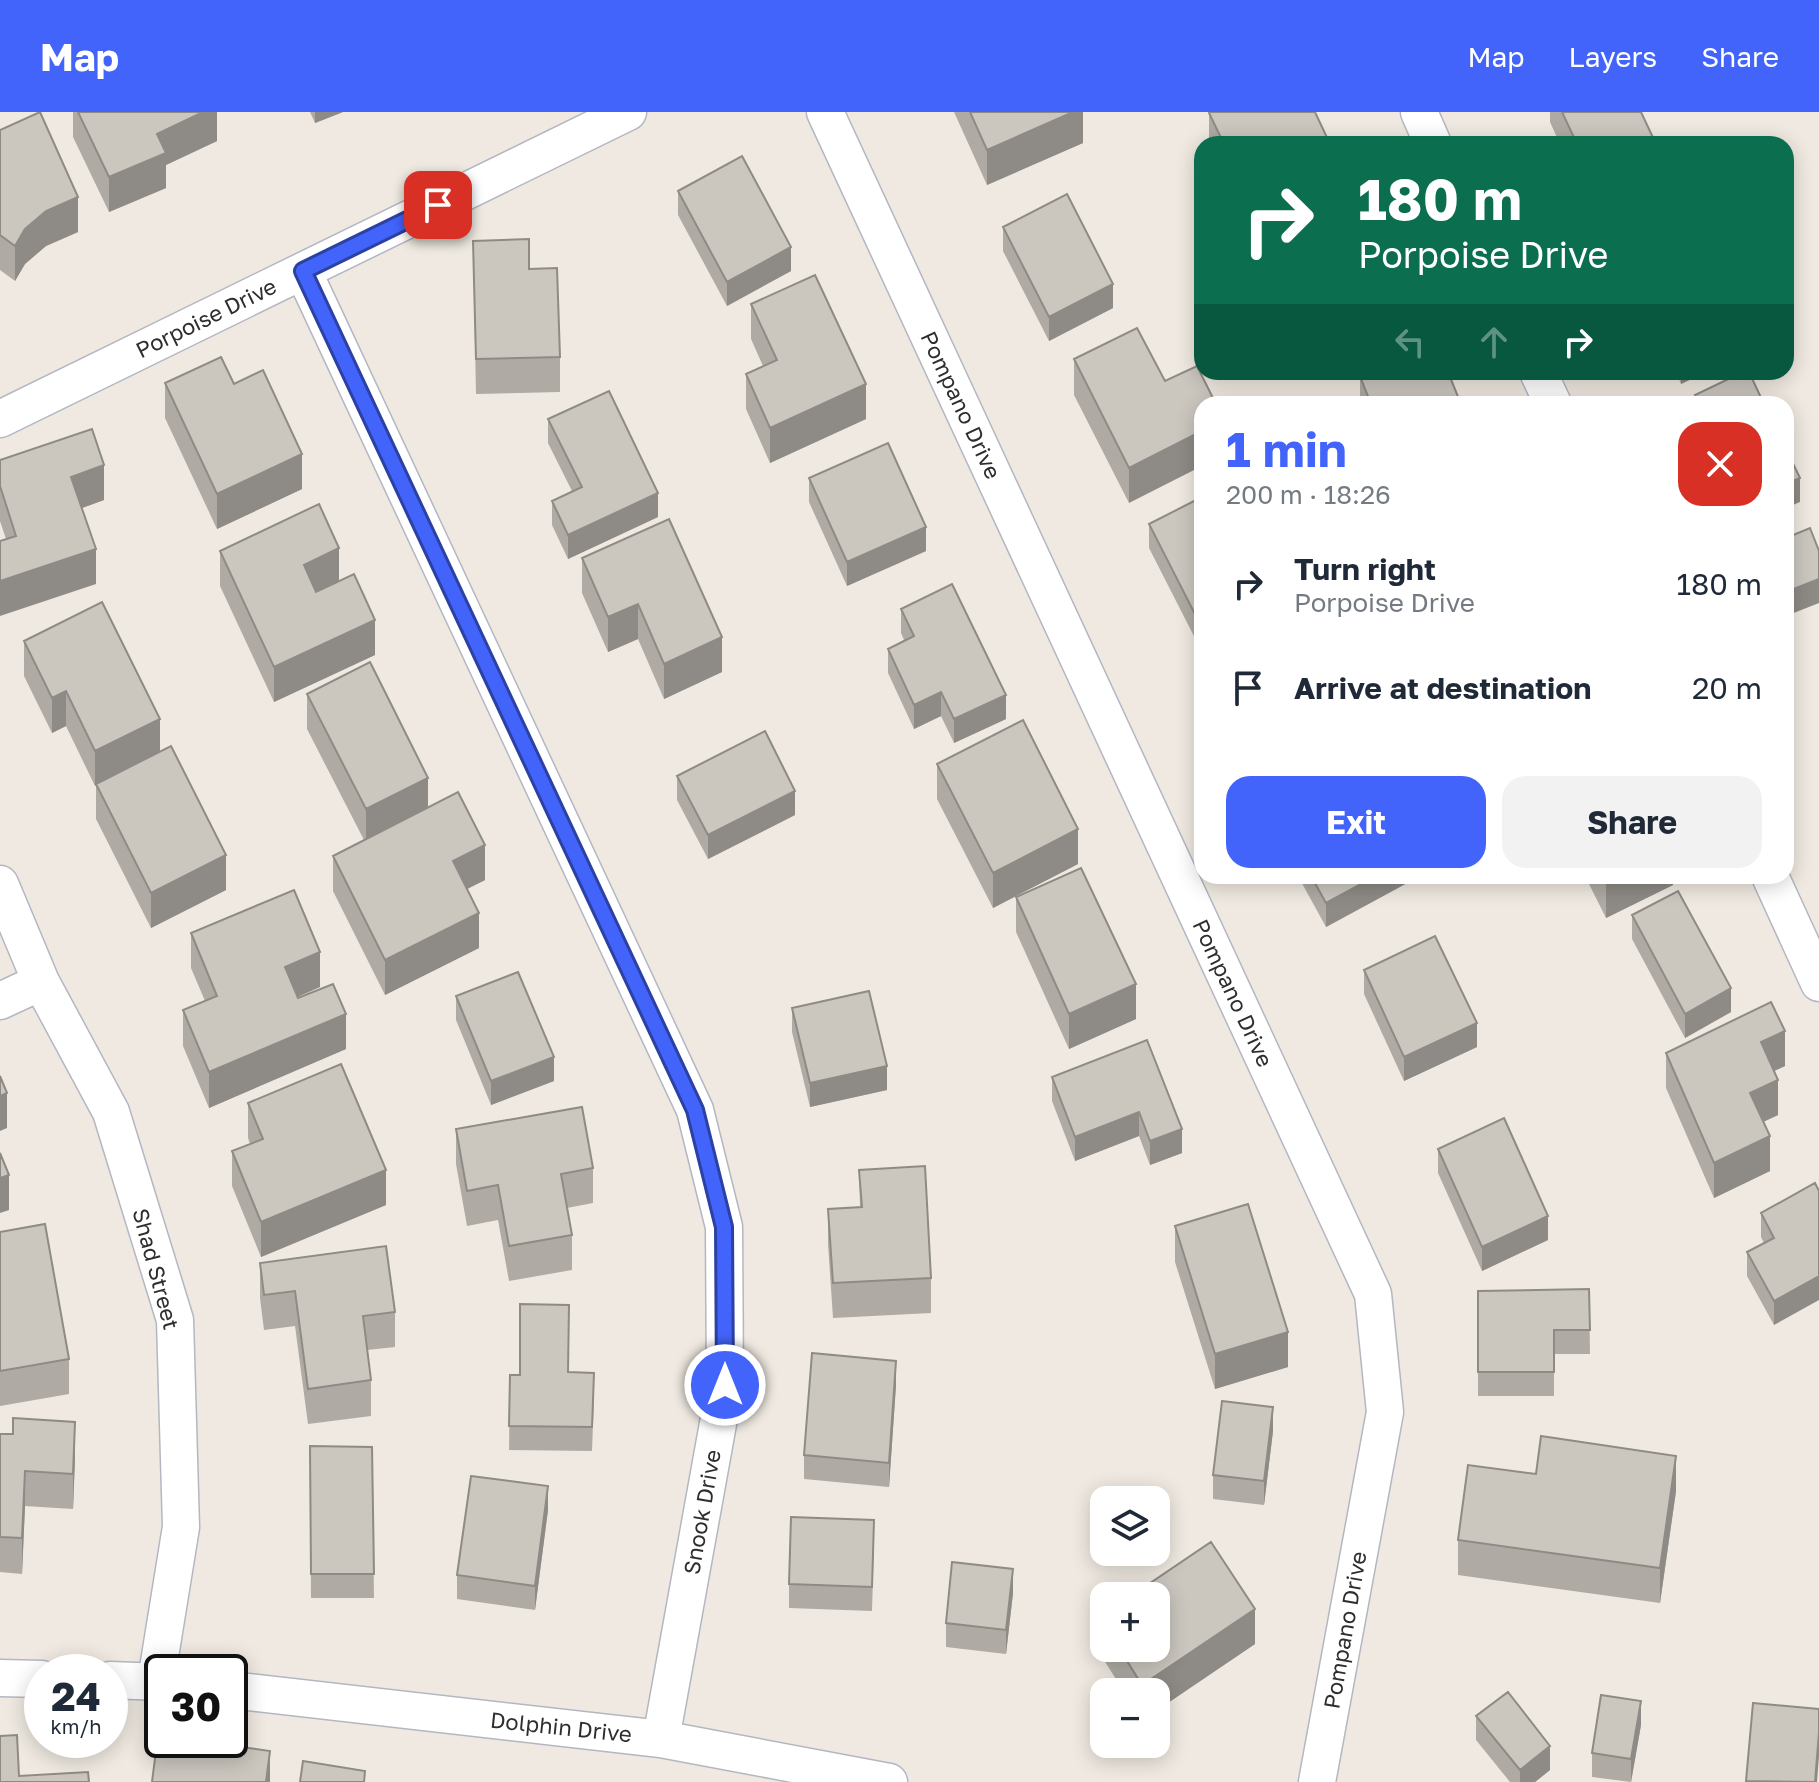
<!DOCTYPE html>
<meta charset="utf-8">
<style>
body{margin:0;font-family:"Golos Text",sans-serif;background:#f2f2f3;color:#1f2937;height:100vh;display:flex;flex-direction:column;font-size:30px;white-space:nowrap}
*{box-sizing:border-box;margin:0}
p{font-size:26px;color:#747a83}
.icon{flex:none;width:44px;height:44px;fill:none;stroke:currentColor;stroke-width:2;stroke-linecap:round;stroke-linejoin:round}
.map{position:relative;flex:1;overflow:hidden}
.drawer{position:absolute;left:1194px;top:284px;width:600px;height:488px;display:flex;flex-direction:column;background:#fff;border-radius:24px;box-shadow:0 4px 20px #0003}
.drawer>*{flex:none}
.hud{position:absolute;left:1194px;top:24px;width:600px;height:244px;border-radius:24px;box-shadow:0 4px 20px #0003;background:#0b6e4f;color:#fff;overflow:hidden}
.tools{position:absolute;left:1090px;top:1374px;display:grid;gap:16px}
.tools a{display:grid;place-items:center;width:80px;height:80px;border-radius:16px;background:#fff;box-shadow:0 4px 20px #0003;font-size:40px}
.speed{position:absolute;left:24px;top:1542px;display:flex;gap:16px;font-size:40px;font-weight:700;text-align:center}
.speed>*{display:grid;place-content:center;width:104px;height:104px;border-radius:50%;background:#fff;box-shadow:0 4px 20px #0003;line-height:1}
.speed small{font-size:20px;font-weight:400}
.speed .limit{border:4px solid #111;border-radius:12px;background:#fff;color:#111}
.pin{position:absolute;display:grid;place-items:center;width:68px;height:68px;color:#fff;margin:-34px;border-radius:16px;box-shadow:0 4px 12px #0006}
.me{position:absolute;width:88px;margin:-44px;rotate:0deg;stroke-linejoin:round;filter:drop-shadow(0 0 6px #0008)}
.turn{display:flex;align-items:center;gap:28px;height:168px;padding:0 32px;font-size:36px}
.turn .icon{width:104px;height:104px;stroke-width:2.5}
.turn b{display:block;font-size:56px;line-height:68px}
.lanes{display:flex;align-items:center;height:76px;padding:0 32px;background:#0003;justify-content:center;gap:40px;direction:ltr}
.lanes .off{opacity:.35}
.round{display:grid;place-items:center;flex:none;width:84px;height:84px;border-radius:24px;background:#f2f2f3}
.summary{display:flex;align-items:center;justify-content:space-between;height:136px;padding:0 32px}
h1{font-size:48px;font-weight:700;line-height:60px;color:#4264fb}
.action{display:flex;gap:16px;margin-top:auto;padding:16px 32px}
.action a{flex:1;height:92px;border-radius:24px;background:#4264fb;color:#fff;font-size:32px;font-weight:700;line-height:92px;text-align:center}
.action a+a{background:#f2f2f3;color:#1f2937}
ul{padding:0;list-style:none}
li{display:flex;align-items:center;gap:24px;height:104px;padding:0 32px}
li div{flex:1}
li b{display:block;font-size:30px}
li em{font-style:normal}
header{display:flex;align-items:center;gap:48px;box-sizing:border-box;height:112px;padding:0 40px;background:#4264fb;color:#fff}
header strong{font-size:38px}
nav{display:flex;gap:44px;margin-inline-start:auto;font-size:28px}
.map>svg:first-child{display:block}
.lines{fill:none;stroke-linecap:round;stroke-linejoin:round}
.minor-casing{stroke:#b4b7c1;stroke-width:39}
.minor{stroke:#fff;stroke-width:36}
.wall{fill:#afaba4}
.shaded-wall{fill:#8e8b86}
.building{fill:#cbc7bf;stroke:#8e8b86;stroke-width:2}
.route-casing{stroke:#2b41a3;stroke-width:20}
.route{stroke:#4264fb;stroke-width:14}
.labels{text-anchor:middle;stroke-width:7;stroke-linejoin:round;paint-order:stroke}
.street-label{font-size:22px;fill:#2e2e2e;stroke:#fff}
</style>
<header>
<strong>Map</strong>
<nav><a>Map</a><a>Layers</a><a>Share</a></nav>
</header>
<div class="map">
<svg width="1819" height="1670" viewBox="0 0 1819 1670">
<rect width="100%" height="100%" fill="#efe9e1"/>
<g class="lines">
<defs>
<path id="minor" d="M 825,0 L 1373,1182 L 1385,1300 L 1317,1670
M 1419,0 L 1433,32
M 303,159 L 695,998 L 724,1115 L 725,1273 L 661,1627
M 1538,260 L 1553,292
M 0,307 L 628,0
M 1770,764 L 1819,871
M 0,772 L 41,870 L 111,1000 L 175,1208 L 181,1415 L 156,1569
M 0,889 L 41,870
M 0,1566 L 42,1567
M 110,1568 L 162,1570
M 230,1578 L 661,1627 L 889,1670"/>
</defs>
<use href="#minor" class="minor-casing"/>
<use href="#minor" class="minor"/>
</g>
<path class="wall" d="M 73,0 L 217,0 L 217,29 L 166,53 L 166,76 L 109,100 L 73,25 Z
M 310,0 L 343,0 L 315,11 Z
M 954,0 L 1083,0 L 1083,31 L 987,73 Z
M 1550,0 L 1641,0 L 1656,32 L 1560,32 L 1550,10 Z
M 1209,1 L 1330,32 L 1209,32 Z
M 0,18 L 78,120 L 46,134 L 25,152 L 15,169 L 0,158 Z
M 678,79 L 791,159 L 727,194 L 678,103 Z
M 1003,115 L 1113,196 L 1049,229 L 1003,139 Z
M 473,129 L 529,157 L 560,245 L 560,280 L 476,282 Z
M 751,192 L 866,307 L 770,351 L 746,297 L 746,262 L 763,254 L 751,227 Z
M 1074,247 L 1165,269 L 1129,391 L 1074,283 Z
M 1676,260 L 1706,260 L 1681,272 Z
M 1360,264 L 1461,292 L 1361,292 L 1360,288 Z
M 165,271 L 234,272 L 302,377 L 217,417 L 165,306 Z
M 548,307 L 658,405 L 568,447 L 552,413 L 552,389 L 572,379 L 548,331 Z
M 0,348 L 104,388 L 82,396 L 96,472 L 6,427 L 0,409 Z
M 809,366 L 926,439 L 847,474 L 809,390 Z
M 1202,385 L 1200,536 L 1149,436 L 1149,412 Z
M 220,439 L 339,469 L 375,543 L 274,590 L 220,474 Z
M 582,446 L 722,560 L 664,587 L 638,527 L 608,540 L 582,481 Z
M 901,497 L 1006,607 L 954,631 L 941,604 L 914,617 L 888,561 L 888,537 L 904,528 L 901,521 Z
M 24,529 L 160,640 L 226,778 L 151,816 L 96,707 L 96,674 L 95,674 L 66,614 L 52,621 L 24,564 Z
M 307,582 L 428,695 L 485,768 L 467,777 L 479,836 L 385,883 L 333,779 L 333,744 L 364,728 L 307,617 Z
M 937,652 L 1078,752 L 993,796 L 937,687 Z
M 677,664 L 795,703 L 708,747 L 677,688 Z
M 1298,764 L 1409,764 L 1409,770 L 1326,815 Z
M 1585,764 L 1673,764 L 1673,773 L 1606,806 Z
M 1016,785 L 1136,907 L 1069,937 L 1016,820 Z
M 1632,803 L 1731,900 L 1685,926 L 1632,827 Z
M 191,821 L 320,875 L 298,885 L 346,937 L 209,996 L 183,934 L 183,898 L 205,889 L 191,856 Z
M 1364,858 L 1477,935 L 1404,969 L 1364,882 Z
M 456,884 L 554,969 L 491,993 L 456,908 Z
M 792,896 L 887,978 L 810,995 L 792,920 Z
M 1147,928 L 1182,1041 L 1150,1053 L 1139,1024 L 1075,1049 L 1052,989 L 1052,965 Z
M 1666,941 L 1785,954 L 1774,959 L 1778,1003 L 1763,1010 L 1770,1059 L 1714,1086 L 1666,976 Z
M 248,991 L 386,1093 L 261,1145 L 232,1074 L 232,1039 L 250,1032 L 248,1026 Z
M 456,1017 L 593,1056 L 593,1091 L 567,1096 L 572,1123 L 572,1158 L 509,1169 L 498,1108 L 467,1114 L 456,1052 Z
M 1438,1037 L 1548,1128 L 1482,1159 L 1438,1061 Z
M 859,1058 L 931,1166 L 931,1201 L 833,1206 L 828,1132 L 828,1097 L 860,1095 Z
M 1815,1071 L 1774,1213 L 1747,1164 L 1747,1140 L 1764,1131 L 1761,1125 L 1761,1101 Z
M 1175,1114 L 1288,1255 L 1215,1277 L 1175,1150 Z
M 0,1120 L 69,1247 L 69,1282 L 0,1294 Z
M 260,1151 L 395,1200 L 395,1235 L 367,1238 L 371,1268 L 371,1304 L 308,1312 L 295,1214 L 264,1218 L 260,1186 Z
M 1589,1177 L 1590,1242 L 1554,1242 L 1554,1284 L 1478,1284 L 1478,1179 Z
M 569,1260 L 594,1285 L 592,1339 L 509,1338 L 510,1263 Z
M 896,1273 L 889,1375 L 804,1367 L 804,1343 Z
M 1273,1319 L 1264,1393 L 1213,1387 L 1213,1363 Z
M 0,1322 L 75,1345 L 73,1397 L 25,1394 L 22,1462 L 0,1460 Z
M 310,1334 L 372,1335 L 374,1486 L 311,1486 Z
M 1536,1362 L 1676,1379 L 1660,1491 L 1458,1463 L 1458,1428 Z
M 548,1398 L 535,1498 L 457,1487 L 457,1463 Z
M 874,1432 L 872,1499 L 789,1496 L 789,1472 Z
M 1013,1481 L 1006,1542 L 946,1535 L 946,1511 Z
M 1104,1502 L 1104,1536 L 1156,1536 L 1255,1532 L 1156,1599 L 1156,1580 L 1124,1580 L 1099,1540 L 1099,1505 Z
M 1476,1604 L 1550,1658 L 1535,1670 L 1510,1670 L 1476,1628 Z
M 1641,1613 L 1631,1670 L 1592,1665 L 1592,1641 Z"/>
<path class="shaded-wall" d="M 203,0 L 217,0 L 217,29 L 166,53 L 166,76 L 109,100 L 109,65 L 157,22 Z
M 315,0 L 343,0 L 315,11 Z
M 1073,0 L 1083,0 L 1083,31 L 987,73 L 987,38 Z
M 78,85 L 78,120 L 46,134 L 25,152 L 15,169 L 15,134 L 25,117 L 46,99 Z
M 791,135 L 791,159 L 727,194 L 727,170 Z
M 1113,172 L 1113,196 L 1049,229 L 1049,205 Z
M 1681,260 L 1706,260 L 1681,272 Z
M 866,272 L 866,307 L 770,351 L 770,316 Z
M 1202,319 L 1202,354 L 1129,391 L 1129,356 Z
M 302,342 L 302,377 L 217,417 L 217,382 Z
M 104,353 L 104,388 L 71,400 L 71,365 Z
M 1800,366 L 1800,390 L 1786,396 L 1786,372 Z
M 658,381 L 658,405 L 568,447 L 568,423 Z
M 926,415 L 926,439 L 847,474 L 847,450 Z
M 339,436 L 339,471 L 304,488 L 304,453 Z
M 96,437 L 96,472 L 0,504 L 0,469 Z
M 1819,467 L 1819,491 L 1786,504 L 1786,480 Z
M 638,492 L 638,527 L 608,540 L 608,505 Z
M 375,508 L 375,543 L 274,590 L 274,555 Z
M 1200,512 L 1202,512 L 1202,536 L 1200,536 Z
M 722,525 L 722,560 L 664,587 L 664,552 Z
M 66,579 L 66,614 L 52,621 L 52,586 Z
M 941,580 L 941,604 L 914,617 L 914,593 Z
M 1006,583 L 1006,607 L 954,631 L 954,607 Z
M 160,607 L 160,642 L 95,674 L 95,639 Z
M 428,666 L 428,701 L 366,732 L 366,697 Z
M 795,679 L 795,703 L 708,747 L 708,723 Z
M 1078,717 L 1078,752 L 993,796 L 993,761 Z
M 485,733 L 485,768 L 453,784 L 453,749 Z
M 226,743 L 226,778 L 151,816 L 151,781 Z
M 1376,764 L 1409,764 L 1409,770 L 1326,815 L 1326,791 Z
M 1620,764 L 1673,764 L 1673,773 L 1606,806 L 1606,771 Z
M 479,801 L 479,836 L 385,883 L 385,848 Z
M 320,840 L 320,875 L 285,890 L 285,855 Z
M 1136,872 L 1136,907 L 1069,937 L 1069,902 Z
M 1731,876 L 1731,900 L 1685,926 L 1685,902 Z
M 346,902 L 346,937 L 209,996 L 209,960 Z
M 1477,911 L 1477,935 L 1404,969 L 1404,945 Z
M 1785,919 L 1785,954 L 1761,965 L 1761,930 Z
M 554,945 L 554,969 L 491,993 L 491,969 Z
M 887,954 L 887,978 L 810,995 L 810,971 Z
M 1778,968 L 1778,1003 L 1750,1016 L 1750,981 Z
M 7,981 L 7,1016 L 0,1019 L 0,984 Z
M 1139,1000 L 1139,1024 L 1075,1049 L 1075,1025 Z
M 1182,1017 L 1182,1041 L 1150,1053 L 1150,1029 Z
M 1770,1024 L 1770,1059 L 1714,1086 L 1714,1051 Z
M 386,1058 L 386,1093 L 261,1145 L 261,1110 Z
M 9,1063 L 9,1098 L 0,1101 L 0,1066 Z
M 1548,1104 L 1548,1128 L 1482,1159 L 1482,1135 Z
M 1819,1164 L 1819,1188 L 1774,1213 L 1774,1189 Z
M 1288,1220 L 1288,1255 L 1215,1277 L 1215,1242 Z
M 896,1249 L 896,1273 L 889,1375 L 889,1351 Z
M 1273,1295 L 1273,1319 L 1264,1393 L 1264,1369 Z
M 75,1310 L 75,1345 L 73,1397 L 73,1362 Z
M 1676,1344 L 1676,1379 L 1660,1491 L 1660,1456 Z
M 25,1359 L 25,1394 L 22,1462 L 22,1426 Z
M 548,1374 L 548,1398 L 535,1498 L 535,1474 Z
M 1013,1457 L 1013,1481 L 1006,1542 L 1006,1518 Z
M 1255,1497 L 1255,1532 L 1156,1599 L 1156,1580 L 1142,1580 L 1142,1573 Z
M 1641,1589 L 1641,1613 L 1631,1670 L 1631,1647 Z
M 1819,1620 L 1819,1644 L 1817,1670 L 1815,1670 Z
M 1550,1634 L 1550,1658 L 1535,1670 L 1520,1670 L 1520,1658 Z
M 270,1639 L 270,1670 L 266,1670 Z"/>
<path class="building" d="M 40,0 L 78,85 L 46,99 L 25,117 L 15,134 L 0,123 L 0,18 Z
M 78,0 L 203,0 L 157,22 L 166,41 L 109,65 Z
M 970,0 L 1073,0 L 987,38 Z
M 1211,0 L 1315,0 L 1330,32 L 1224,32 L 1209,1 Z
M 1562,0 L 1641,0 L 1656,32 L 1577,32 Z
M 742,44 L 791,135 L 727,170 L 678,79 Z
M 1067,82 L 1113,172 L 1049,205 L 1003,115 Z
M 529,127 L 529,157 L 557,156 L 560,245 L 476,247 L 473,129 Z
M 815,163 L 866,272 L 770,316 L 746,262 L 777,248 L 751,192 Z
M 1137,216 L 1165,269 L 1197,254 L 1216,292 L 1202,292 L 1202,319 L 1129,356 L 1074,247 Z
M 221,245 L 234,272 L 263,258 L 302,342 L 217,382 L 165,271 Z
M 1369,260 L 1448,260 L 1461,292 L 1371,292 L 1360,264 Z
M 1743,260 L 1749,260 L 1764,292 L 1699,292 L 1695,283 Z
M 609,279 L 658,381 L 568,423 L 552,389 L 582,375 L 548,307 Z
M 92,317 L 104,353 L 71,365 L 96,437 L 0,469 L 0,429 L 16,424 L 0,374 L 0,348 Z
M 888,331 L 926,415 L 847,450 L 809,366 Z
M 1786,337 L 1800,366 L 1786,372 Z
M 1202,385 L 1202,512 L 1200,512 L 1149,412 Z
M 319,392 L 339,436 L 304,453 L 316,480 L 354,462 L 375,508 L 274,555 L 220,439 Z
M 669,407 L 722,525 L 664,552 L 638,492 L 608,505 L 582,446 Z
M 1810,416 L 1819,439 L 1819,467 L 1786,480 L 1786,426 Z
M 952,472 L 1006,583 L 954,607 L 941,580 L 914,593 L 888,537 L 914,524 L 901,497 Z
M 102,490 L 160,607 L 95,639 L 66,579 L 52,586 L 24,529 Z
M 370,550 L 428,666 L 366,697 L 307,582 Z
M 1023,608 L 1078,717 L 993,761 L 937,652 Z
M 765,619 L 795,679 L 708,723 L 677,664 Z
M 171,634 L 226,743 L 151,781 L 96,672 Z
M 458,680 L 485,733 L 453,749 L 479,801 L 385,848 L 333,744 Z
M 1081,756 L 1136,872 L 1069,902 L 1016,785 Z
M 1311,764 L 1376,764 L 1326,791 Z
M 1602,764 L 1620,764 L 1606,771 Z
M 294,778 L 320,840 L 285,855 L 298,886 L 333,872 L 346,902 L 209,960 L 183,898 L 217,884 L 191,821 Z
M 1678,779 L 1731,876 L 1685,902 L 1632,803 Z
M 1435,824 L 1477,911 L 1404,945 L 1364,858 Z
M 518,860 L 554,945 L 491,969 L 456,884 Z
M 869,879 L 887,954 L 810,971 L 792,896 Z
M 1771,890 L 1785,919 L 1761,930 L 1778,968 L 1750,981 L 1770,1024 L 1714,1051 L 1666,941 Z
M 1147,928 L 1182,1017 L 1150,1029 L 1139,1000 L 1075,1025 L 1052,965 Z
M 341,952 L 386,1058 L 261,1110 L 232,1039 L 263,1027 L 248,991 Z
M 0,964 L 7,981 L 0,984 Z
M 582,995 L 593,1056 L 561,1062 L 572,1123 L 509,1134 L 498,1073 L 467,1079 L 456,1017 Z
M 1504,1006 L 1548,1104 L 1482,1135 L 1438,1037 Z
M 0,1041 L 9,1063 L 0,1066 Z
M 925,1054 L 931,1166 L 833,1171 L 828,1097 L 862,1095 L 859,1058 Z
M 1815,1071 L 1819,1079 L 1819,1164 L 1774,1189 L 1747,1140 L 1774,1126 L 1761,1101 Z
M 1248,1092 L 1288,1220 L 1215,1242 L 1175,1114 Z
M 45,1112 L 69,1247 L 0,1259 L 0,1120 Z
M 386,1134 L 395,1200 L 363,1204 L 371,1268 L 308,1277 L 295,1179 L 264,1183 L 260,1151 Z
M 1589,1177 L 1590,1218 L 1554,1218 L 1554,1260 L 1478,1260 L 1478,1179 Z
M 520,1192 L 569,1193 L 568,1260 L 594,1261 L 592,1315 L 509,1314 L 510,1263 L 520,1263 Z
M 812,1241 L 896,1249 L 889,1351 L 804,1343 Z
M 1222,1289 L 1273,1295 L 1264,1369 L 1213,1363 Z
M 13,1306 L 75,1310 L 73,1362 L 25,1359 L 22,1426 L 0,1425 L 0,1322 L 13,1322 Z
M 1541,1324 L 1676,1344 L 1660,1456 L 1458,1428 L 1468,1353 L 1536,1362 Z
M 310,1334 L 372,1335 L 374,1462 L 311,1462 Z
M 471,1364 L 548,1374 L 535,1474 L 457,1463 Z
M 791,1405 L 874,1408 L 872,1475 L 789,1472 Z
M 1211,1430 L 1255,1497 L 1142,1573 L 1119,1536 L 1156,1536 L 1156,1484 L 1131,1484 Z
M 952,1450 L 1013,1457 L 1006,1518 L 946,1511 Z
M 1104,1502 L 1104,1513 L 1099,1505 Z
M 1508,1580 L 1550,1634 L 1520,1658 L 1476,1604 Z
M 1601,1583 L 1641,1589 L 1631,1647 L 1592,1641 Z
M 1753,1591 L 1819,1597 L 1819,1620 L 1815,1670 L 1746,1669 Z
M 17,1623 L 19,1664 L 88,1660 L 89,1670 L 0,1670 L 0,1624 Z
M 158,1623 L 162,1624 L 162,1628 L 192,1628 L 270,1639 L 266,1670 L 152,1670 Z
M 303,1649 L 365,1659 L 364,1670 L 300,1670 Z"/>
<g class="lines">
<defs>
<path id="route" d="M 438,93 L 303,159 L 695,998 L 724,1115 L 725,1273"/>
</defs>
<use href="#route" class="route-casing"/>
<use href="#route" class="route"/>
</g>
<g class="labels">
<g class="street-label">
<text transform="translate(206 206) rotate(-26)" y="8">Porpoise Drive</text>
<text transform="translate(961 293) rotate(65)" y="8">Pompano Drive</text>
<text transform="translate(1233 881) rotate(65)" y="8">Pompano Drive</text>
<text transform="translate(156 1157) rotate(75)" y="8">Shad Street</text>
<text transform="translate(702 1400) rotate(-80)" y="8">Snook Drive</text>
<text transform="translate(1345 1518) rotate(-80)" y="8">Pompano Drive</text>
<text transform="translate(561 1615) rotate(6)" y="8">Dolphin Drive</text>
</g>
</g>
</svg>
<div class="tools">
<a><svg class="icon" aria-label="layers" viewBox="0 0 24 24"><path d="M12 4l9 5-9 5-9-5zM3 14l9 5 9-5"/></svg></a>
<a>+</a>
<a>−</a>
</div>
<div class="speed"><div>24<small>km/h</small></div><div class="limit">30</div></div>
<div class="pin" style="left:438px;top:93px;background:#d93025"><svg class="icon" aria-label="arrive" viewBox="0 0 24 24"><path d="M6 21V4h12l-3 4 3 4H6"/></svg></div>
<svg class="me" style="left:725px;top:1273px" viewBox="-20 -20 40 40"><circle r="17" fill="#4264fb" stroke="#fff" stroke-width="3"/><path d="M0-11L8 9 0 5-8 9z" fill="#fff"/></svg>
<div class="hud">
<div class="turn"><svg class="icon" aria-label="right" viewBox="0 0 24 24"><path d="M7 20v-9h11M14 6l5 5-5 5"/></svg><div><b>180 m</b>Porpoise Drive</div></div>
<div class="lanes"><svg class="icon off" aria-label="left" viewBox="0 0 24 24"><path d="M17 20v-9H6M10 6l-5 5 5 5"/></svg><svg class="icon off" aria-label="ahead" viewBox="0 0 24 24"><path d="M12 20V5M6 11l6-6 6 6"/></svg><svg class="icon" aria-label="right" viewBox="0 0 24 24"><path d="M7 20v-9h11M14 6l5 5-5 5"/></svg></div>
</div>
<section class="drawer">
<div class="summary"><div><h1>1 min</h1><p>200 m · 18:26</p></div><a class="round" style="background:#d93025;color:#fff"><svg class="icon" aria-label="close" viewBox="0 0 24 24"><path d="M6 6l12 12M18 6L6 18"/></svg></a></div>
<ul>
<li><svg class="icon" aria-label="right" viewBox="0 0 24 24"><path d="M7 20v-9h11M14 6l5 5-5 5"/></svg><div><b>Turn right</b><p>Porpoise Drive</p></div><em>180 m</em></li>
<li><svg class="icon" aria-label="arrive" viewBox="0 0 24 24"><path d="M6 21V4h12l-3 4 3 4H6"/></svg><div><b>Arrive at destination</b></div><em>20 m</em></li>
</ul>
<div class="action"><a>Exit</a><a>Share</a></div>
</section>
</div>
